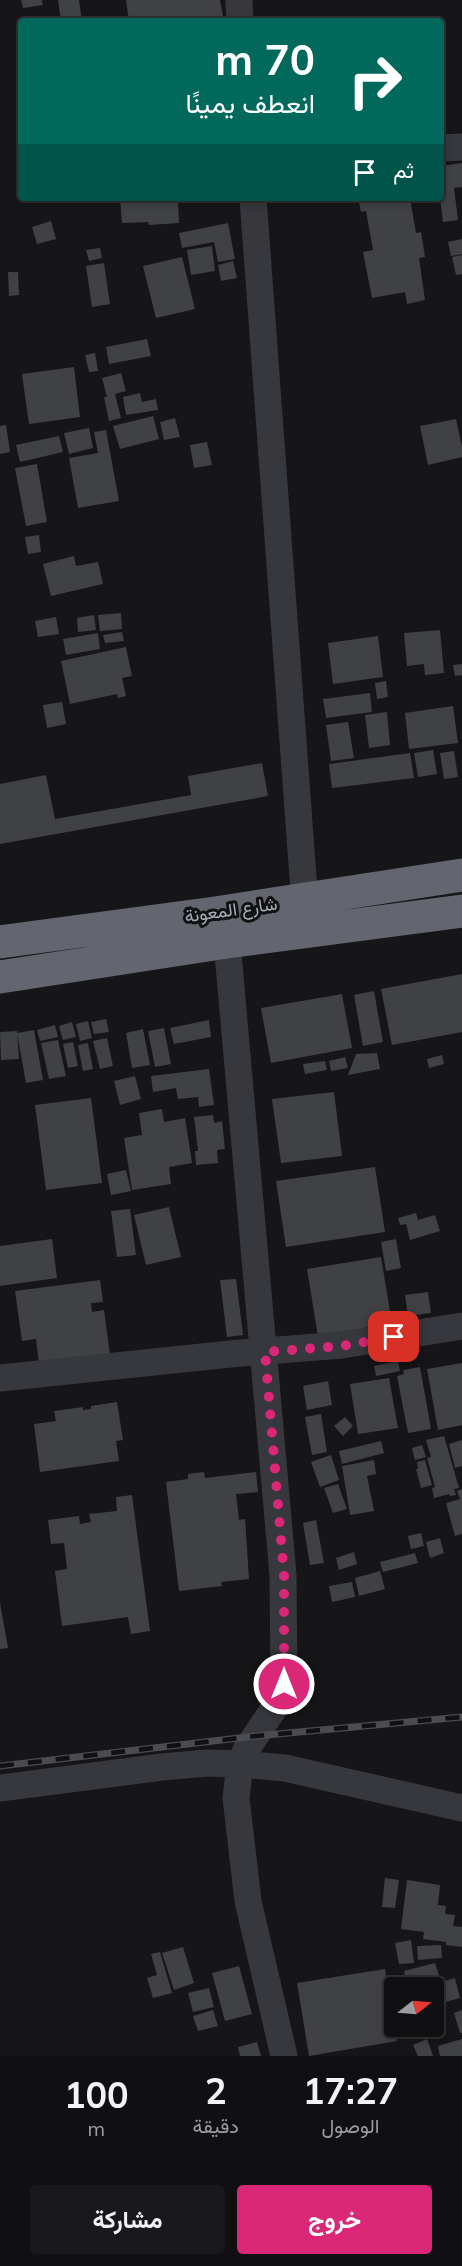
<!DOCTYPE html>
<html lang="ar">
<meta charset="utf-8">
<style>
body{margin:0;font-family:Mulish,Vazirmatn,sans-serif;background:#19191b;color:#f1f3f6;direction:rtl;height:100vh;display:flex;flex-direction:column;font-size:22px;white-space:nowrap}
*{box-sizing:border-box;margin:0}
p{font-size:20px;color:#9c9d9f}
.icon{flex:none;width:33px;height:33px;fill:none;stroke:currentColor;stroke-width:2;stroke-linecap:round;stroke-linejoin:round}
.map{position:relative;height:2056px;overflow:hidden;direction:ltr}
.panel{display:flex;flex-direction:column;background:#101012;flex:1}
.panel>*{flex:none}
.top-card{position:absolute;left:18px;top:18px;width:426px;height:183px;border-radius:6px;box-shadow:0 3px 9px #0003,0 0 0 2px #303032;direction:rtl;background:#00695c;color:#fff;overflow:hidden}
.needle{width:39px;rotate:73deg}
.fabs{position:absolute;left:384px;top:1977px;display:grid;gap:12px}
.fabs a{display:grid;place-items:center;width:60px;height:60px;border-radius:6px;background:#101012;box-shadow:0 3px 9px #0003,0 0 0 2px #303032;font-size:30px}
.pin{position:absolute;display:grid;place-items:center;width:51px;height:51px;color:#fff;margin:-26px;border-radius:12px;box-shadow:0 3px 9px #0006}
.me{position:absolute;width:66px;margin:-33px;rotate:0deg;stroke-linejoin:round;filter:drop-shadow(0 0 4px #0008)}
.turn{display:flex;align-items:center;gap:21px;height:126px;padding:0 30px;font-size:27px}
.turn .icon{width:78px;height:78px;stroke-width:2.5}
.turn b{display:block;font-size:42px;line-height:51px}
.then{display:flex;align-items:center;height:57px;padding:0 30px;background:#0003;gap:12px;font-size:22px}
.eta{display:flex;justify-content:space-evenly;align-items:center;height:102px;text-align:center}
.eta b{font-size:36px;font-weight:700;line-height:42px}
.primary-button{display:flex;gap:12px;margin-top:auto;padding:12px 30px}
.primary-button a{flex:1;height:69px;border-radius:6px;background:#db2777;color:#fff;font-size:24px;font-weight:700;line-height:69px;text-align:center}
.primary-button a+a{background:#19191b;color:#f1f3f6}
.map>svg:first-child{display:block}
.building{fill:#404145}
.lines{fill:none;stroke-linecap:round;stroke-linejoin:round}
.street{stroke:#37383d;stroke-width:27}
.highway{stroke:#63666e;stroke-width:33}
.rail-casing{stroke:#4a4c52;stroke-width:7}
.rail{stroke:#111113;stroke-width:4.5;stroke-dasharray:14;stroke-linecap:butt}
.route{stroke:#db2777;stroke-width:10;stroke-dasharray:0 18}
.labels{text-anchor:middle;stroke-width:6;stroke-linejoin:round;paint-order:stroke}
.street-label{font-size:18px;fill:#a8adb8;stroke:#111113}
</style>
<div class="map">
<svg width="462" height="2056" viewBox="0 0 462 2056">
<rect width="100%" height="100%" fill="#161618"/>
<path class="building" d="M 21,0 L 42,0 L 43,5 L 23,8 Z
M 58,0 L 79,0 L 82,21 L 61,21 Z
M 126,0 L 220,0 L 224,21 L 129,21 Z
M 462,163 L 462,187 L 454,188 L 458,220 L 443,222 L 440,198 L 441,166 Z
M 120,198 L 187,198 L 187,200 L 178,200 L 179,223 L 149,225 L 148,222 L 122,223 Z
M 358,198 L 410,198 L 416,233 L 421,232 L 425,257 L 419,258 L 425,300 L 407,304 L 405,292 L 372,298 L 363,252 L 373,250 L 366,211 L 361,212 Z
M 51,221 L 56,239 L 37,244 L 32,227 Z
M 228,223 L 235,259 L 218,262 L 214,242 L 182,248 L 179,233 Z
M 462,239 L 462,254 L 451,256 L 448,242 Z
M 212,246 L 215,271 L 191,275 L 187,250 Z
M 100,248 L 102,258 L 89,261 L 86,250 Z
M 462,255 L 462,274 L 456,275 L 452,257 Z
M 182,257 L 195,309 L 156,318 L 143,266 Z
M 233,261 L 237,278 L 221,281 L 218,265 Z
M 104,263 L 110,304 L 92,307 L 86,266 Z
M 8,272 L 18,272 L 19,295 L 9,296 Z
M 147,339 L 151,356 L 109,364 L 106,347 Z
M 95,353 L 98,371 L 89,372 L 85,355 Z
M 74,367 L 80,417 L 29,424 L 22,374 Z
M 121,373 L 126,391 L 115,394 L 121,418 L 109,421 L 104,397 L 107,397 L 102,378 Z
M 140,393 L 142,402 L 156,399 L 158,410 L 126,415 L 123,397 Z
M 153,416 L 159,439 L 120,449 L 113,426 Z
M 175,418 L 180,437 L 164,440 L 160,422 Z
M 456,419 L 462,447 L 462,457 L 428,465 L 420,426 Z
M 6,425 L 10,452 L 0,454 L 0,426 Z
M 89,428 L 93,448 L 69,454 L 64,433 Z
M 106,430 L 119,501 L 78,508 L 69,458 L 98,453 L 94,432 Z
M 59,436 L 63,452 L 20,462 L 16,445 Z
M 207,442 L 212,465 L 194,468 L 190,445 Z
M 37,464 L 47,522 L 26,526 L 15,468 Z
M 39,535 L 41,552 L 28,554 L 25,537 Z
M 74,556 L 76,566 L 98,562 L 103,584 L 51,596 L 43,564 Z
M 121,613 L 122,629 L 100,631 L 98,615 Z
M 94,615 L 96,630 L 78,632 L 77,618 Z
M 56,617 L 59,634 L 38,637 L 35,621 Z
M 440,630 L 444,673 L 425,675 L 424,664 L 407,666 L 404,633 Z
M 122,632 L 124,641 L 105,643 L 103,635 Z
M 98,633 L 100,649 L 66,655 L 63,639 Z
M 378,636 L 383,677 L 333,684 L 328,643 Z
M 126,647 L 132,676 L 122,678 L 126,696 L 118,698 L 117,694 L 70,704 L 61,661 Z
M 462,664 L 462,675 L 455,676 L 453,665 Z
M 386,681 L 388,697 L 377,699 L 375,683 Z
M 370,693 L 372,712 L 326,718 L 323,699 Z
M 62,702 L 66,724 L 47,728 L 43,705 Z
M 453,706 L 458,743 L 409,749 L 405,713 Z
M 387,712 L 390,745 L 369,748 L 365,715 Z
M 348,722 L 354,758 L 331,761 L 326,725 Z
M 433,750 L 437,774 L 418,777 L 414,753 Z
M 454,751 L 458,777 L 444,779 L 440,753 Z
M 410,753 L 414,778 L 332,788 L 329,764 Z
M 262,763 L 268,796 L 0,844 L 0,784 L 46,775 L 55,819 L 191,795 L 188,776 Z
M 462,974 L 462,1032 L 392,1045 L 381,989 Z
M 374,991 L 383,1042 L 363,1046 L 354,995 Z
M 342,994 L 352,1048 L 271,1063 L 261,1008 Z
M 106,1019 L 109,1032 L 94,1034 L 91,1022 Z
M 209,1020 L 211,1037 L 174,1044 L 170,1028 Z
M 88,1021 L 92,1038 L 80,1041 L 76,1024 Z
M 72,1022 L 76,1037 L 63,1040 L 59,1026 Z
M 55,1025 L 58,1037 L 40,1041 L 37,1030 Z
M 164,1028 L 171,1064 L 155,1067 L 148,1031 Z
M 143,1029 L 150,1065 L 132,1068 L 126,1033 Z
M 34,1030 L 43,1080 L 26,1083 L 17,1033 Z
M 17,1031 L 19,1059 L 1,1060 L 0,1032 Z
M 107,1038 L 113,1066 L 100,1069 L 93,1041 Z
M 58,1040 L 66,1076 L 49,1079 L 41,1043 Z
M 73,1042 L 78,1066 L 68,1068 L 63,1044 Z
M 88,1043 L 93,1069 L 83,1071 L 78,1045 Z
M 377,1053 L 380,1069 L 348,1075 L 356,1054 Z
M 442,1055 L 444,1064 L 429,1068 L 427,1059 Z
M 345,1057 L 348,1068 L 331,1071 L 329,1061 Z
M 325,1061 L 327,1070 L 305,1074 L 303,1064 Z
M 209,1069 L 214,1105 L 199,1107 L 198,1097 L 178,1099 L 176,1088 L 153,1092 L 151,1076 Z
M 135,1076 L 141,1099 L 120,1105 L 114,1081 Z
M 334,1092 L 342,1156 L 281,1163 L 272,1099 Z
M 91,1098 L 102,1183 L 46,1190 L 35,1105 Z
M 162,1109 L 164,1122 L 185,1118 L 192,1163 L 169,1167 L 171,1184 L 132,1190 L 124,1138 L 142,1135 L 139,1113 Z
M 213,1115 L 214,1123 L 222,1121 L 225,1149 L 217,1150 L 218,1163 L 196,1165 L 195,1151 L 198,1151 L 194,1117 Z
M 375,1167 L 385,1232 L 286,1247 L 276,1181 Z
M 126,1170 L 131,1191 L 111,1195 L 107,1174 Z
M 169,1207 L 181,1257 L 146,1265 L 134,1215 Z
M 130,1209 L 136,1255 L 117,1257 L 111,1211 Z
M 416,1213 L 418,1220 L 435,1215 L 440,1231 L 410,1240 L 406,1224 L 400,1225 L 398,1218 Z
M 52,1239 L 57,1278 L 0,1286 L 0,1246 Z
M 396,1239 L 401,1268 L 386,1271 L 381,1242 Z
M 381,1257 L 392,1323 L 318,1336 L 307,1269 Z
M 236,1279 L 243,1335 L 227,1337 L 220,1280 Z
M 100,1280 L 103,1302 L 91,1303 L 92,1312 L 104,1310 L 110,1355 L 39,1364 L 36,1339 L 22,1341 L 15,1291 Z
M 428,1292 L 431,1313 L 408,1316 L 405,1295 Z
M 398,1361 L 400,1371 L 376,1376 L 374,1366 Z
M 462,1363 L 462,1425 L 438,1430 L 427,1369 Z
M 420,1367 L 431,1429 L 408,1433 L 397,1376 L 404,1374 L 403,1370 Z
M 389,1378 L 398,1428 L 358,1434 L 350,1384 Z
M 328,1381 L 332,1405 L 307,1410 L 303,1386 Z
M 117,1402 L 123,1440 L 116,1441 L 119,1461 L 40,1472 L 34,1424 L 56,1421 L 54,1411 L 83,1407 L 83,1410 L 91,1409 L 91,1406 Z
M 321,1414 L 327,1452 L 312,1455 L 305,1417 Z
M 345,1417 L 353,1426 L 343,1436 L 334,1426 Z
M 444,1436 L 459,1488 L 454,1489 L 456,1495 L 450,1496 L 449,1494 L 434,1498 L 432,1488 L 435,1487 L 427,1458 L 431,1457 L 426,1440 Z
M 462,1440 L 462,1466 L 455,1468 L 449,1444 Z
M 381,1441 L 384,1453 L 342,1464 L 339,1451 Z
M 422,1445 L 426,1457 L 415,1460 L 412,1448 Z
M 331,1455 L 339,1480 L 320,1487 L 311,1462 Z
M 374,1460 L 376,1474 L 367,1476 L 374,1511 L 350,1515 L 342,1466 Z
M 425,1460 L 432,1485 L 421,1488 L 416,1469 L 418,1469 L 417,1462 Z
M 204,1472 L 205,1478 L 256,1472 L 258,1492 L 236,1494 L 239,1520 L 245,1519 L 249,1579 L 221,1582 L 222,1586 L 179,1591 L 166,1482 L 188,1479 L 188,1474 Z
M 338,1484 L 347,1509 L 333,1513 L 324,1488 Z
M 462,1489 L 462,1534 L 455,1536 L 446,1503 L 460,1499 L 457,1491 Z
M 132,1495 L 150,1631 L 131,1634 L 128,1617 L 62,1626 L 55,1571 L 67,1569 L 64,1543 L 51,1544 L 48,1520 L 79,1516 L 80,1524 L 91,1522 L 89,1514 L 117,1511 L 116,1497 Z
M 316,1520 L 324,1563 L 310,1565 L 303,1523 Z
M 421,1533 L 424,1546 L 411,1549 L 408,1536 Z
M 440,1538 L 444,1553 L 430,1558 L 426,1542 Z
M 354,1552 L 357,1564 L 339,1570 L 336,1558 Z
M 415,1553 L 418,1563 L 383,1572 L 380,1562 Z
M 380,1571 L 385,1589 L 359,1596 L 355,1578 Z
M 352,1582 L 355,1597 L 332,1602 L 329,1586 Z
M 0,1603 L 8,1648 L 0,1649 Z
M 385,1878 L 399,1880 L 395,1908 L 382,1907 Z
M 407,1880 L 440,1885 L 438,1905 L 446,1906 L 445,1914 L 455,1915 L 453,1926 L 462,1927 L 462,1947 L 446,1945 L 446,1942 L 423,1939 L 424,1932 L 401,1929 Z
M 411,1940 L 414,1963 L 399,1964 L 395,1943 Z
M 441,1945 L 442,1958 L 418,1960 L 417,1946 Z
M 183,1947 L 194,1983 L 174,1990 L 162,1953 Z
M 160,1952 L 172,1993 L 153,1998 L 147,1978 L 157,1975 L 151,1954 Z
M 435,1963 L 441,1982 L 455,1978 L 460,1998 L 434,2005 L 434,1988 L 408,1988 L 404,1971 Z
M 239,1966 L 252,2014 L 225,2021 L 212,1973 Z
M 385,1969 L 397,2041 L 309,2056 L 297,1983 Z
M 209,1988 L 214,2007 L 193,2012 L 188,1993 Z
M 213,2010 L 218,2026 L 198,2031 L 193,2016 Z
M 462,2010 L 462,2033 L 460,2033 L 454,2013 Z
M 416,2026 L 428,2026 L 430,2034 L 419,2037 Z
M 427,2039 L 433,2056 L 418,2056 L 413,2045 Z
M 462,2039 L 462,2056 L 440,2056 L 438,2046 Z
M 257,2042 L 261,2056 L 240,2056 L 238,2047 Z"/>
<g class="lines">
<path class="street" d="M 239,0 L 240,21
M 441,148 L 462,147
M 253,198 L 306,918
M 227,942 L 283,1575 L 284,1684 L 277,1704 L 246,1750 L 240,1764 L 236,1798 L 248,1901 L 284,2056
M 0,1378 L 240,1353 L 342,1345 L 462,1326
M 0,1788 L 162,1767 L 207,1763 L 240,1764 L 285,1768 L 462,1808"/>
<path class="highway" d="M 0,942 L 215,913 L 462,875
M 0,977 L 227,942 L 462,911"/>
<defs>
<path id="rail" d="M 0,1766 L 256,1736 L 462,1717"/>
</defs>
<use href="#rail" class="rail-casing"/>
<use href="#rail" class="rail"/>
</g>
<g class="lines">
<path class="route" d="M 284,1684 L 284,1575 L 265,1352 L 342,1346 L 394,1337"/>
</g>
<g class="labels">
<g class="street-label">
<text transform="translate(231 910) rotate(-8)" y="6">شارع المعونة</text>
</g>
</g>
</svg>
<div class="fabs">
<a><svg class="needle" viewBox="-14 -14 28 28"><path d="M0-13l5 13h-10z" fill="#e53935"/><path d="M0 13l5-13h-10z" fill="#9c9d9f"/></svg></a>
</div>
<div class="pin" style="left:394px;top:1337px;background:#d93025"><svg class="icon" aria-label="arrive" viewBox="0 0 24 24"><path d="M6 21V4h12l-3 4 3 4H6"/></svg></div>
<svg class="me" style="left:284px;top:1684px" viewBox="-20 -20 40 40"><circle r="17" fill="#db2777" stroke="#fff" stroke-width="3"/><path d="M0-11L8 9 0 5-8 9z" fill="#fff"/></svg>
<div class="top-card">
<div class="turn"><svg class="icon" aria-label="right" viewBox="0 0 24 24"><path d="M7 20v-9h11M14 6l5 5-5 5"/></svg><div><b>70 m</b>انعطف يمينًا</div></div>
<div class="then">ثم<svg class="icon" aria-label="arrive" viewBox="0 0 24 24"><path d="M6 21V4h12l-3 4 3 4H6"/></svg></div>
</div>
</div>
<section class="panel">
<div class="eta">
<div><b>17:27</b><p>الوصول</p></div>
<div><b>2</b><p>دقيقة</p></div>
<div><b>100</b><p>m</p></div>
</div>
<div class="primary-button"><a>خروج</a><a>مشاركة</a></div>
</section>
